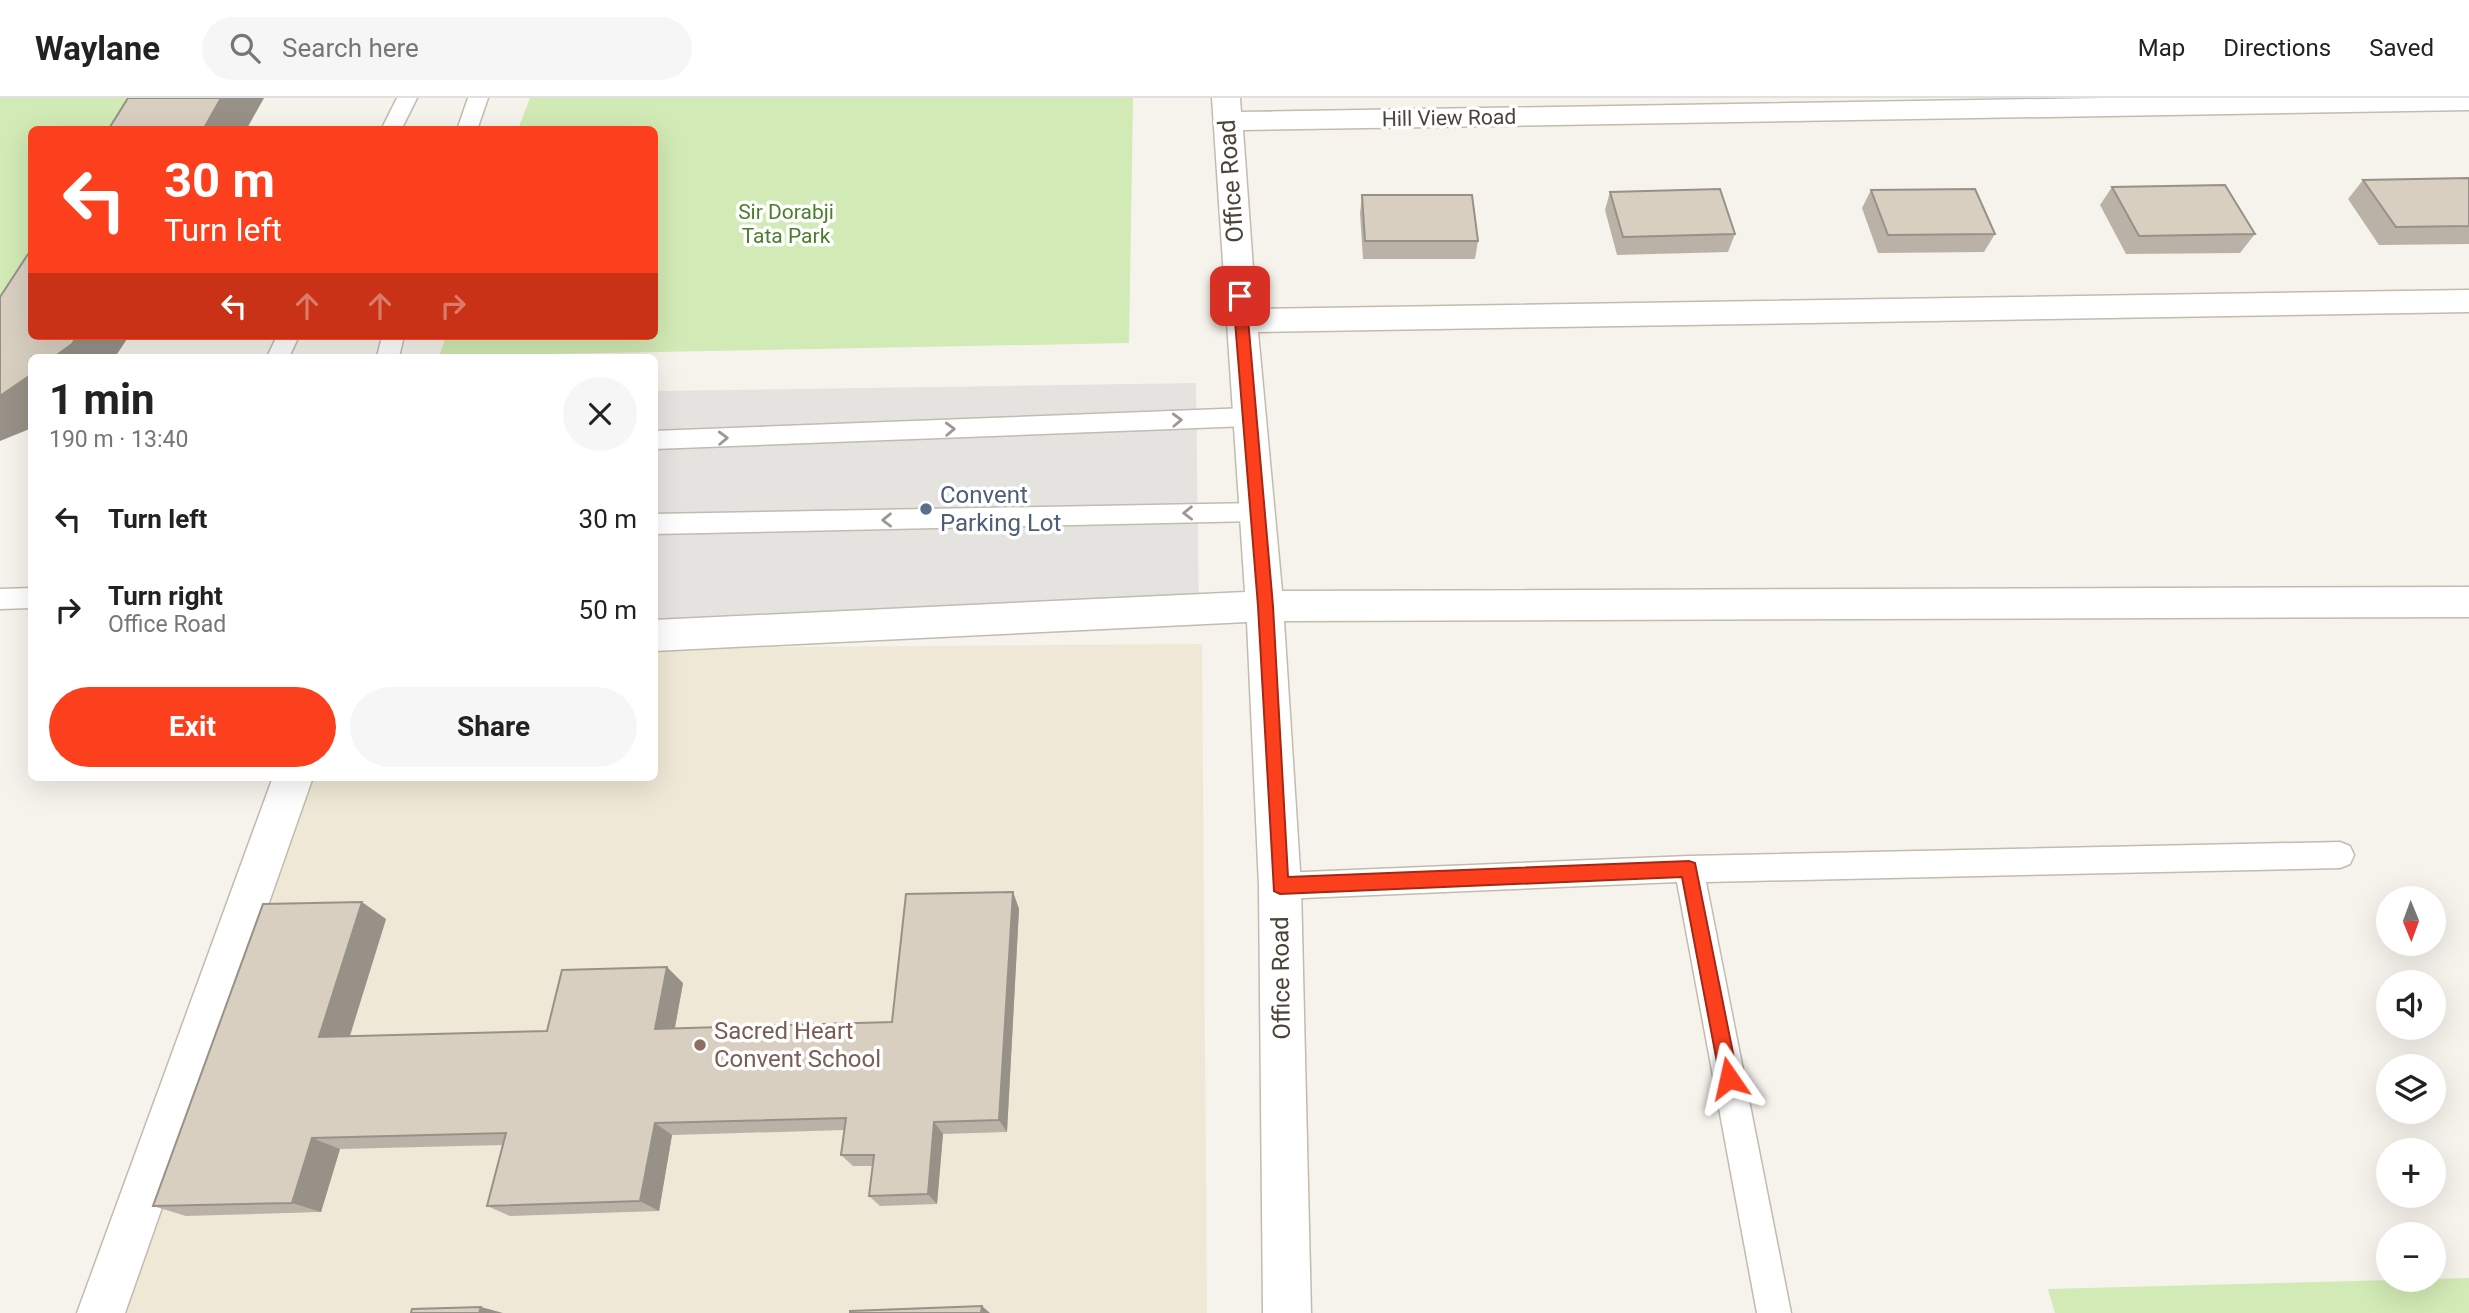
<!DOCTYPE html>
<meta charset="utf-8">
<style>
body{margin:0;font-family:Roboto,sans-serif;background:#f6f6f6;color:#222;height:100vh;display:flex;flex-direction:column;font-size:26px;white-space:nowrap}
*{box-sizing:border-box;margin:0}
p{font-size:23px;color:#767676}
.icon{flex:none;width:38px;height:38px;fill:none;stroke:currentColor;stroke-width:2;stroke-linecap:round;stroke-linejoin:round}
.map{position:relative;flex:1;overflow:hidden}
.panel{position:absolute;left:28px;top:256px;width:630px;height:427px;display:flex;flex-direction:column;background:#fff;border-radius:10px;box-shadow:0 7px 28px #0002}
.panel>*{flex:none}
.guide{position:absolute;left:28px;top:28px;width:630px;height:214px;border-radius:10px;box-shadow:0 7px 28px #0002;background:#fc3f1d;color:#fff;overflow:hidden}
.needle{width:46px;rotate:179deg}
.tools{position:absolute;left:2376px;top:788px;display:grid;gap:14px}
.tools a{display:grid;place-items:center;width:70px;height:70px;border-radius:50%;background:#fff;box-shadow:0 7px 28px #0002;font-size:35px}
.pin{position:absolute;display:grid;place-items:center;width:60px;height:60px;color:#fff;margin:-30px;border-radius:14px;box-shadow:0 4px 10px #0006}
.me{position:absolute;width:77px;margin:-38px;rotate:349deg;stroke-linejoin:round;filter:drop-shadow(0 0 5px #0008)}
.turn{display:flex;align-items:center;gap:24px;height:147px;padding:0 21px;font-size:32px}
.turn .icon{width:91px;height:91px;stroke-width:2.5}
.turn b{display:block;font-size:49px;line-height:60px}
.lanes{display:flex;align-items:center;height:66px;padding:0 21px;background:#0003;justify-content:center;gap:35px;direction:ltr}
.lanes .off{opacity:.35}
.round{display:grid;place-items:center;flex:none;width:74px;height:74px;border-radius:37px;background:#f6f6f6}
.overview{display:flex;align-items:center;justify-content:space-between;height:119px;padding:0 21px}
h1{font-size:42px;font-weight:700;line-height:52px}
.cta{display:flex;gap:14px;margin-top:auto;padding:14px 21px}
.cta a{flex:1;height:80px;border-radius:42px;background:#fc3f1d;color:#fff;font-size:28px;font-weight:700;line-height:80px;text-align:center}
.cta a+a{background:#f6f6f6;color:#222}
ul{padding:0;list-style:none}
li{display:flex;align-items:center;gap:21px;height:91px;padding:0 21px}
li div{flex:1}
li b{display:block;font-size:26px}
li em{font-style:normal}
header{display:flex;align-items:center;gap:42px;box-sizing:border-box;height:98px;padding:0 35px;background:#fff;border-bottom:2px solid #e0e0e0}
header strong{font-size:33px}
nav{display:flex;gap:38px;margin-inline-start:auto;font-size:24px}
.search{width:490px;height:63px;background:#f6f6f6;display:flex;align-items:center;gap:18px;box-sizing:border-box;padding:0 24px;border-radius:38px;color:#767676;font-size:26px}
.map>svg:first-child{display:block}
.education{fill:#efe8d6}
.green{fill:#d2eab5}
.parking{fill:#e5e3e0}
.lines{fill:none;stroke-linecap:round;stroke-linejoin:round}
.service-casing{stroke:#c2bbae;stroke-width:3}
.minor-casing{stroke:#c2bbae;stroke-width:3}
.service{fill:#fff;fill-rule:evenodd}
.minor{fill:#fff;fill-rule:evenodd}
.wall{fill:#bab2a6}
.shaded-wall{fill:#979187}
.building{fill:#d8cfc1;stroke:#979187;stroke-width:2}
.oneway{stroke:#9c9892}
.route{fill:#fc3f1d;stroke:#a42913;stroke-width:2}
.service-dot{fill:#5c6f8a;stroke:#fff;stroke-width:2.5}
.education-dot{fill:#8d6e63;stroke:#fff;stroke-width:2.5}
.labels{text-anchor:middle;stroke-width:7;stroke-linejoin:round;paint-order:stroke}
.far-street-label{font-size:21px;fill:#4b4439;stroke:#fff}
.far-park-label{font-size:21px;fill:#4a7f2a;stroke:#fff}
.street-label{font-size:24px;fill:#4b4439;stroke:#fff}
.service-label{font-size:24px;fill:#4e5e75;stroke:#fff;text-anchor:start}
.education-label{font-size:24px;fill:#785e54;stroke:#fff;text-anchor:start}
</style>
<header>
<strong>Waylane</strong>
<div class="search"><svg class="icon" aria-label="search" viewBox="0 0 24 24"><circle cx="10" cy="10" r="6"/><path d="M15 15l6 6"/></svg>Search here</div>
<nav><a>Map</a><a>Directions</a><a>Saved</a></nav>
</header>
<div class="map">
<svg width="2469" height="1215" viewBox="0 0 2469 1215">
<rect width="100%" height="100%" fill="#f6f3ec"/>
<path class="education" d="M 1202,546 L 1207,1215 L 96,1215 L 295,679 L 654,679 L 655,550 Z"/>
<path class="green" d="M 0,0 L 264,0 L 246,31 L 32,32 L 32,238 L 129,238 L 115,259 L 32,259 L 0,343 Z
M 530,0 L 1133,0 L 1129,245 L 439,258 L 446,238 L 654,238 L 654,32 L 518,31 Z
M 2469,1180 L 2469,1215 L 2055,1215 L 2048,1191 Z"/>
<path class="parking" d="M 1196,285 L 1199,528 L 655,538 L 654,293 Z"/>
<g class="lines">
<defs>
<path id="service" d="M 397,0 L 417,0 L 401,32 L 381,32 Z
M 468,0 L 488,0 L 477,32 L 457,32 Z
M 277,238 L 299,238 L 289,259 L 267,259 Z
M 382,238 L 404,238 L 399,259 L 377,259 Z
M 1248,310 L 1256,313 L 1259,319 L 1256,325 L 1248,328 L 654,351 L 654,333 Z
M 1257,405 L 1265,407 L 1269,414 L 1265,421 L 1257,423 L 654,436 L 654,416 Z
M 32,490 L 32,510 L 0,511 L 0,491 Z
M 2340,744 L 2350,748 L 2354,757 L 2350,766 L 2340,770 L 1706,784 L 1791,1215 L 1757,1215 L 1677,784 L 1280,801 L 1270,797 L 1266,788 L 1270,779 L 1280,775 L 1689,758 Z"/>
<path id="minor" d="M 1212,0 L 1240,0 L 1241,14 L 2103,0 L 2469,0 L 2469,12 L 1243,32 L 1256,211 L 2469,192 L 2469,214 L 1258,234 L 1282,493 L 2469,489 L 2469,519 L 1284,523 L 1301,788 L 1311,1215 L 1263,1215 L 1259,788 L 1247,524 L 654,553 L 654,522 L 1245,494 Z
M 273,679 L 313,679 L 125,1215 L 77,1215 Z"/>
</defs>
<use href="#service" class="service-casing"/>
<use href="#minor" class="minor-casing"/>
<use href="#service" class="service"/>
<use href="#minor" class="minor"/>
</g>
<path class="wall" d="M 2469,80 L 2469,146 L 2379,147 L 2348,101 L 2363,82 Z
M 2112,89 L 2255,136 L 2240,155 L 2126,156 L 2100,107 Z
M 1871,92 L 1995,136 L 1984,154 L 1878,155 L 1862,110 Z
M 1610,94 L 1735,136 L 1728,154 L 1617,157 L 1605,112 Z
M 1362,97 L 1478,143 L 1475,161 L 1363,161 L 1360,115 Z
M 1013,794 L 1019,811 L 1007,1034 L 943,1036 L 937,1106 L 880,1108 L 869,1098 L 872,1068 L 853,1068 L 841,1057 L 844,1032 L 672,1037 L 659,1113 L 510,1118 L 487,1108 L 503,1047 L 340,1051 L 321,1114 L 186,1118 L 153,1108 L 386,821 L 350,938 L 547,933 L 683,885 L 675,930 L 892,924 Z"/>
<path class="shaded-wall" d="M 221,0 L 264,0 L 246,32 L 203,32 Z
M 77,238 L 129,238 L 115,259 L 54,259 Z
M 32,276 L 32,330 L 0,343 L 0,298 Z
M 1013,794 L 1019,811 L 1007,1034 L 999,1022 Z
M 362,804 L 386,821 L 345,953 L 319,939 Z
M 667,869 L 683,885 L 672,945 L 655,931 Z
M 934,1024 L 943,1036 L 937,1106 L 928,1096 Z
M 655,1025 L 672,1037 L 659,1113 L 640,1103 Z
M 312,1040 L 340,1051 L 321,1114 L 292,1105 Z
M 982,1208 L 990,1215 L 981,1215 Z
M 481,1209 L 503,1215 L 479,1215 Z"/>
<path class="building" d="M 128,0 L 221,0 L 203,32 L 108,32 Z
M 2469,80 L 2469,128 L 2396,129 L 2363,82 Z
M 2225,87 L 2255,136 L 2139,138 L 2112,89 Z
M 1720,91 L 1735,136 L 1623,139 L 1610,94 Z
M 1975,91 L 1995,136 L 1888,137 L 1871,92 Z
M 1362,97 L 1472,97 L 1478,143 L 1365,143 Z
M 32,150 L 32,238 L 77,238 L 72,246 L 54,259 L 32,259 L 32,276 L 0,298 L 0,199 Z
M 1013,794 L 999,1022 L 934,1024 L 928,1096 L 869,1098 L 874,1057 L 841,1057 L 846,1020 L 655,1025 L 640,1103 L 487,1108 L 506,1035 L 312,1040 L 292,1105 L 153,1108 L 263,806 L 362,804 L 319,939 L 547,933 L 562,872 L 667,869 L 655,931 L 892,924 L 906,796 Z
M 982,1208 L 981,1215 L 850,1215 L 850,1213 Z
M 481,1209 L 479,1215 L 411,1215 L 412,1211 Z"/>
<defs><path id="oneway-chevron" d="M-2-3.5L2.5 0L-2 3.5" fill="none" stroke-width="1.6" stroke-linecap="round" stroke-linejoin="round" transform="scale(1.75)"/></defs>
<g class="oneway">
<use href="#oneway-chevron" transform="translate(1177 322) rotate(-2)"/>
<use href="#oneway-chevron" transform="translate(950 331) rotate(-2)"/>
<use href="#oneway-chevron" transform="translate(723 340) rotate(-2)"/>
<use href="#oneway-chevron" transform="translate(1188 415) rotate(179)"/>
<use href="#oneway-chevron" transform="translate(887 422) rotate(179)"/>
</g>
<path class="route" d="M 1240,193 L 1246,198 L 1273,508 L 1288,779 L 1689,763 L 1695,765 L 1738,980 L 1736,987 L 1729,989 L 1722,987 L 1720,980 L 1682,779 L 1280,796 L 1274,793 L 1258,508 L 1233,198 Z"/>
<circle class="service-dot" cx="926" cy="411" r="7"/>
<circle class="education-dot" cx="700" cy="947" r="7"/>
<g class="labels">
<g class="far-street-label">
<text transform="translate(1449 20) rotate(-1)" y="7">Hill View Road</text>
</g>
<g class="far-park-label">
<text x="786" y="121">Sir Dorabji<tspan x="786" dy="24">Tata Park</tspan></text>
</g>
<g class="street-label">
<text transform="translate(1231 83) rotate(-94)" y="8">Office Road</text>
<text transform="translate(1281 880) rotate(-91)" y="8">Office Road</text>
</g>
<g class="service-label">
<text x="940" y="405">Convent<tspan x="940" dy="28">Parking Lot</tspan></text>
</g>
<g class="education-label">
<text x="714" y="941">Sacred Heart<tspan x="714" dy="28">Convent School</tspan></text>
</g>
</g>
</svg>
<div class="tools">
<a><svg class="needle" viewBox="-14 -14 28 28"><path d="M0-13l5 13h-10z" fill="#e53935"/><path d="M0 13l5-13h-10z" fill="#767676"/></svg></a>
<a><svg class="icon" aria-label="sound" viewBox="0 0 24 24"><path d="M4 9h4l5-4v14l-5-4H4zM17 9q2 3 0 6"/></svg></a>
<a><svg class="icon" aria-label="layers" viewBox="0 0 24 24"><path d="M12 4l9 5-9 5-9-5zM3 14l9 5 9-5"/></svg></a>
<a>+</a>
<a>−</a>
</div>
<div class="pin" style="left:1240px;top:198px;background:#d93025"><svg class="icon" aria-label="arrive" viewBox="0 0 24 24"><path d="M6 21V4h12l-3 4 3 4H6"/></svg></div>
<svg class="me" style="left:1729px;top:980px" viewBox="-20 -20 40 40"><path d="M0-17L14 15 0 8-14 15z" fill="#fc3f1d" stroke="#fff" stroke-width="4"/></svg>
<div class="guide">
<div class="turn"><svg class="icon" aria-label="left" viewBox="0 0 24 24"><path d="M17 20v-9H6M10 6l-5 5 5 5"/></svg><div><b>30 m</b>Turn left</div></div>
<div class="lanes"><svg class="icon" aria-label="left" viewBox="0 0 24 24"><path d="M17 20v-9H6M10 6l-5 5 5 5"/></svg><svg class="icon off" aria-label="ahead" viewBox="0 0 24 24"><path d="M12 20V5M6 11l6-6 6 6"/></svg><svg class="icon off" aria-label="ahead" viewBox="0 0 24 24"><path d="M12 20V5M6 11l6-6 6 6"/></svg><svg class="icon off" aria-label="right" viewBox="0 0 24 24"><path d="M7 20v-9h11M14 6l5 5-5 5"/></svg></div>
</div>
<section class="panel">
<div class="overview"><div><h1>1 min</h1><p>190 m · 13:40</p></div><a class="round"><svg class="icon" aria-label="close" viewBox="0 0 24 24"><path d="M6 6l12 12M18 6L6 18"/></svg></a></div>
<ul>
<li><svg class="icon" aria-label="left" viewBox="0 0 24 24"><path d="M17 20v-9H6M10 6l-5 5 5 5"/></svg><div><b>Turn left</b></div><em>30 m</em></li>
<li><svg class="icon" aria-label="right" viewBox="0 0 24 24"><path d="M7 20v-9h11M14 6l5 5-5 5"/></svg><div><b>Turn right</b><p>Office Road</p></div><em>50 m</em></li>
</ul>
<div class="cta"><a>Exit</a><a>Share</a></div>
</section>
</div>
